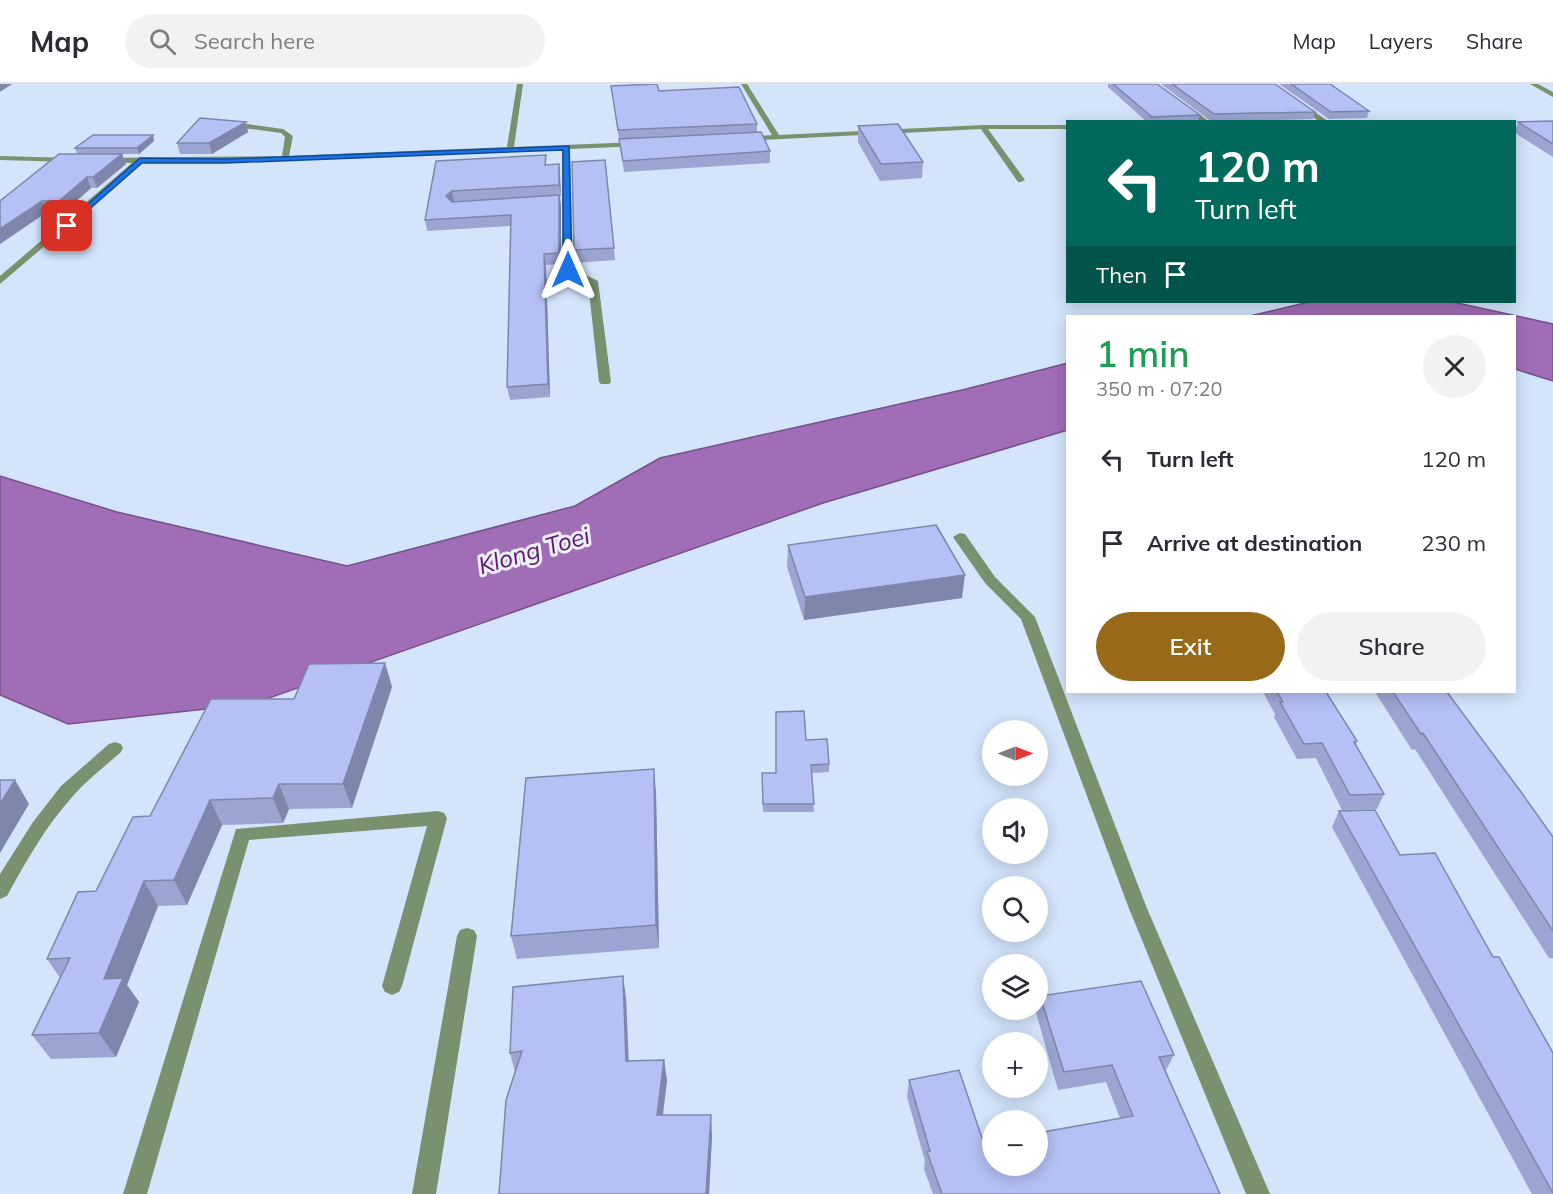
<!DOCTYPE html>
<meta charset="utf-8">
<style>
body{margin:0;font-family:Mulish,sans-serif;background:#f2f2f3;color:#2b2b33;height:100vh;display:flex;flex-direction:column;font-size:22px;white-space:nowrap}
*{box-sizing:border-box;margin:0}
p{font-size:20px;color:#7c7c81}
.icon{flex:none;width:33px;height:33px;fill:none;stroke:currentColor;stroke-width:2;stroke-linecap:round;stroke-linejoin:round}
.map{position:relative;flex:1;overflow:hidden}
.sheet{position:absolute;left:1066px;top:231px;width:450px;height:378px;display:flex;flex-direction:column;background:#fff;border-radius:0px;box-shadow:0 3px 15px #0003}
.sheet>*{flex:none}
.top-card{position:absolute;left:1066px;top:36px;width:450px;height:183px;border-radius:0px;box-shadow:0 3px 15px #0003;background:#00695c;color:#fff;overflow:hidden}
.needle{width:39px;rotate:90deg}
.buttons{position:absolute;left:982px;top:636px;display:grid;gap:12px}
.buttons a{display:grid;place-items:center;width:66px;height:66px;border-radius:50%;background:#fff;box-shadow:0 3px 15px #0003;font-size:30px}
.pin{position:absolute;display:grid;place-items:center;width:51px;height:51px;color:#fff;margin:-26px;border-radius:12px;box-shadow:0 3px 9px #0006}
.me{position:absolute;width:66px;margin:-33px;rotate:0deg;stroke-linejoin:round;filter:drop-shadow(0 0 4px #0008)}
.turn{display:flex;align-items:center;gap:21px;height:126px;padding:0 30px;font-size:27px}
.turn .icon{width:78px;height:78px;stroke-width:2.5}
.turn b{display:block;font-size:42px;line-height:51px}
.then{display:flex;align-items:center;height:57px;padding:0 30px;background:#0003;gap:12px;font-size:22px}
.round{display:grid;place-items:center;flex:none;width:63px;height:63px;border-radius:32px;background:#f2f2f3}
.overview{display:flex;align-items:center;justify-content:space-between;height:102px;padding:0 30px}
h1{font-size:36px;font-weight:600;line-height:45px;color:#1e9e55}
.button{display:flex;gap:12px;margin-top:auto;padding:12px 30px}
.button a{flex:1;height:69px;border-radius:36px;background:#976918;color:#fff;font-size:24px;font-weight:600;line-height:69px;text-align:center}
.button a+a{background:#f2f2f3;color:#2b2b33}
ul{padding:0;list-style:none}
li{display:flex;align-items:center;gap:18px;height:84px;padding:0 30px}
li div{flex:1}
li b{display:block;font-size:22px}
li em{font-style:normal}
header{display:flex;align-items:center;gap:36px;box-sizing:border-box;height:84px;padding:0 30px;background:#fff;border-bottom:2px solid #e1e1e2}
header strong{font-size:28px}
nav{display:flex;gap:33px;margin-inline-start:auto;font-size:21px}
.search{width:420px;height:54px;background:#f2f2f3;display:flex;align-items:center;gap:15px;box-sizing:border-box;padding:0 21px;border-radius:33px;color:#7c7c81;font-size:22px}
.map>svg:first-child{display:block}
.water{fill:#a26db7;stroke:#75538a;stroke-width:1.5}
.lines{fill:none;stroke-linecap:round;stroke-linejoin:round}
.minor{fill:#7a916f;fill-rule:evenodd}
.wall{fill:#9ca5d2}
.shaded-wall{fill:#7f86ab}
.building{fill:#b5c0f4;stroke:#7f86ab;stroke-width:1.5}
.route{fill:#1a73e8;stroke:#114b97;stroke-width:1.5}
.labels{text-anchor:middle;stroke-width:6;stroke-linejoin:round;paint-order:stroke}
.water-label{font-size:24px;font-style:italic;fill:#5e1975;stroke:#ebf0f8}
</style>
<header>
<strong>Map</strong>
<div class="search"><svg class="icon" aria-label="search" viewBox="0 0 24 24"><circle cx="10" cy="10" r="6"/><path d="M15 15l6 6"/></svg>Search here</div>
<nav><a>Map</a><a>Layers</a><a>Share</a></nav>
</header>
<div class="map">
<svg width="1553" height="1110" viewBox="0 0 1553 1110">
<rect width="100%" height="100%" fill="#d3e4fb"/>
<path class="water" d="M 1309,218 L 1453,218 L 1553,240 L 1553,297 L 1515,285 L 1515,232 L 1250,232 Z
M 1068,279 L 1068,346 L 823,419 L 252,620 L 68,640 L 0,611 L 0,392 L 117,428 L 347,482 L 575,422 L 660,374 L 962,306 Z"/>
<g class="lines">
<path class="minor" d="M 517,0 L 523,0 L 514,63 L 639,58 L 643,60 L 639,62 L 570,65 L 573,185 L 598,197 L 611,298 L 609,300 L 601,300 L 599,298 L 588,199 L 563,186 L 562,65 L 225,79 L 142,79 L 0,200 L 0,192 L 132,79 L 105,78 L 102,78 L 102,74 L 282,72 L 285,53 L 281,49 L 229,42 L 232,38 L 283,45 L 293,52 L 289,72 L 507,63 Z
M 741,0 L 747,0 L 779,51 L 983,41 L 1068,41 L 1068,45 L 988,45 L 1025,96 L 1021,98 L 1018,98 L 981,45 L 740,57 L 743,53 L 772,51 Z
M 1150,0 L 1157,0 L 1210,38 L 1201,38 Z
M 1267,0 L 1275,0 L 1329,38 L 1320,38 Z
M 1530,0 L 1538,0 L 1553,8 L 1553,13 Z
M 0,72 L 72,74 L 76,76 L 72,78 L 0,76 Z
M 960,449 L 965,450 L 995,493 L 1035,533 L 1146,822 L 1270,1110 L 1246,1110 L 1128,822 L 1021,535 L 985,499 L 953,453 Z
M 115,658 L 121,660 L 123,664 L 121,668 C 105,682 87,696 73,712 C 46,742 26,777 7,812 L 0,815 L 0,790 L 33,738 L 61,702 L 109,660 Z
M 438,727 L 444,729 L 447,734 L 402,902 L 399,908 L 392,911 L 385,908 L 382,902 L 427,742 L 249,756 L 147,1110 L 123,1110 L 236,745 Z
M 467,844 L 474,846 L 477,852 L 436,1110 L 412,1110 L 457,852 L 460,846 Z"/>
</g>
<path class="wall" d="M 1108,0 L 1157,0 L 1200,31 L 1198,38 L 1147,38 L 1108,3 Z
M 1161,0 L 1275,0 L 1315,28 L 1313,35 L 1212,38 Z
M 1279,0 L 1330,0 L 1369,27 L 1367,34 L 1329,35 Z
M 611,2 L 659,7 L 757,40 L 757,49 L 770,67 L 770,79 L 624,88 Z
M 1553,37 L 1553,73 L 1515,49 L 1515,46 L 1518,38 Z
M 246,38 L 248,48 L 212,70 L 180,70 L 177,59 Z
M 858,42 L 923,78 L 922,94 L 880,97 L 858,58 Z
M 153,51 L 154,57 L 139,70 L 122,70 L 126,80 L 97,104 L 91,104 L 64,128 L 47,128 L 0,160 L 77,70 L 75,64 Z
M 605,76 L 615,176 L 575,179 L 574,166 Z
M 436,77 L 548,81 L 559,80 L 561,112 L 560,112 L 561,121 L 561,180 L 546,181 L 550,313 L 510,316 L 507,303 L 511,142 L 427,147 L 425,136 Z
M 788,461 L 962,514 L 804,536 L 787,483 Z
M 385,579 L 392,603 L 352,724 L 289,725 L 283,739 L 222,741 L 187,821 L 158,822 L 127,901 L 139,918 L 116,973 L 51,975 L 32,951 L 60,894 L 47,875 L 150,732 Z
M 1263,608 L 1326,608 L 1357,657 L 1356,660 L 1384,710 L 1377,725 L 1342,726 L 1316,674 L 1297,675 L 1274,633 L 1275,630 Z
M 1375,608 L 1447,608 L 1553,753 L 1553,874 L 1549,874 L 1415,665 L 1412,666 Z
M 806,656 L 829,680 L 829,688 L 812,689 L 814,728 L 763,728 L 762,689 L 776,689 Z
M 656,708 L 659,864 L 517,875 L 511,852 Z
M 1339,727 L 1400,771 L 1493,873 L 1553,969 L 1553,1110 L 1532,1110 L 1332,743 Z
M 1040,912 L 1174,971 L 1165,988 L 1220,1110 L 933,1110 L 924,1085 L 925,1077 L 907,1013 L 909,996 L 982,1054 L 993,1082 L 1120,1034 L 1106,998 L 1058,1006 L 1036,929 L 1037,926 L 1038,926 L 1038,921 Z
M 626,914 L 629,977 L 664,976 L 667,997 L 663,1031 L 712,1051 L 709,1110 L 499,1110 L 515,988 L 510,969 Z"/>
<path class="shaded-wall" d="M 0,0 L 12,0 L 0,8 Z
M 246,38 L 248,48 L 212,70 L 209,59 Z
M 153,51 L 154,57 L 139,70 L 137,64 Z
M 122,70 L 126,80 L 97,104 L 93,93 Z
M 559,80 L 560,90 L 561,112 L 559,101 Z
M 87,93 L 91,104 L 64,128 L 59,117 Z
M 452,107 L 454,118 L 448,123 L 446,112 Z
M 559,111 L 561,121 L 561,180 L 559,169 Z
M 42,117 L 47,128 L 0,160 L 0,145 Z
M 544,170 L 546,181 L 550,313 L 548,300 Z
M 965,491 L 962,514 L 804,536 L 805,513 Z
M 385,579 L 392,603 L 352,724 L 343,700 Z
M 654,685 L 656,708 L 659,864 L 656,841 Z
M 15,696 L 29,720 L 0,769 L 0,720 Z
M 279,700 L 289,725 L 283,739 L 273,714 Z
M 210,716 L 222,741 L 187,821 L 174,796 Z
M 144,797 L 158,822 L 127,901 L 139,918 L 116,973 L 99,949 L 104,895 Z
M 623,892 L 626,914 L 629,998 L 626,977 Z
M 664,976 L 667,997 L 660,1051 L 657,1031 Z
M 711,1031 L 712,1051 L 709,1110 L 706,1110 Z"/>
<path class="building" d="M 657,0 L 659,7 L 739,3 L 757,40 L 618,46 L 611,2 Z
M 1113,0 L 1157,0 L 1200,31 L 1152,33 Z
M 1172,0 L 1275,0 L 1315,28 L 1214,30 Z
M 1291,0 L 1330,0 L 1369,27 L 1331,28 Z
M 200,34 L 246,38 L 209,59 L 177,59 Z
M 1553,37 L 1553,60 L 1518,38 Z
M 898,40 L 923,78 L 881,80 L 858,42 Z
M 761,48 L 770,67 L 623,77 L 619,55 Z
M 93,51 L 153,51 L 137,64 L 75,64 Z
M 59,70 L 122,70 L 93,93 L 87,93 L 59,117 L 42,117 L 0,145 L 0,117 Z
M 546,71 L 545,81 L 559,80 L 559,101 L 452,107 L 446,112 L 452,118 L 559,111 L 559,169 L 544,170 L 548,300 L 507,303 L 511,131 L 425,136 L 436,77 Z
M 605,76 L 614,164 L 574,166 L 572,78 Z
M 936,441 L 965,491 L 805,513 L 788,461 Z
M 385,579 L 343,700 L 279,700 L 273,714 L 210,716 L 174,796 L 144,797 L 104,895 L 123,894 L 99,949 L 32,951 L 70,874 L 47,875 L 78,808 L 96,807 L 133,733 L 150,732 L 211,615 L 294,615 L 309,580 Z
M 1277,608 L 1326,608 L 1357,657 L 1354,658 L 1384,710 L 1350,711 L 1322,659 L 1304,660 L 1280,618 L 1283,618 Z
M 1393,608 L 1447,608 L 1521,708 L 1553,753 L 1553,847 L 1423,649 L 1421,650 Z
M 804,627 L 806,656 L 827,655 L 829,680 L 811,681 L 814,720 L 763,720 L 762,689 L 776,689 L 776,628 Z
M 654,685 L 656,841 L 511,852 L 526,694 Z
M 0,696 L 15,696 L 0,720 Z
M 1375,726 L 1400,771 L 1435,769 L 1493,873 L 1499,873 L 1553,969 L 1553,1109 L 1339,727 Z
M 623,892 L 626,977 L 664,976 L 657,1031 L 711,1031 L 706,1110 L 499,1110 L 506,1016 L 522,967 L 510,969 L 513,903 Z
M 1141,897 L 1174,971 L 1159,973 L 1220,1110 L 942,1110 L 927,1068 L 930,1067 L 909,996 L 959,986 L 982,1054 L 993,1051 L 993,1082 L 1038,1082 L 1038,1049 L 1133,1032 L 1112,981 L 1064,988 L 1040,912 Z"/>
<path class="route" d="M 569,62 L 572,186 L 568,189 L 563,186 L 563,66 L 225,79 L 142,79 L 69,143 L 63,142 L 140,74 L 225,75 Z"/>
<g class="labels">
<g class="water-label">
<text transform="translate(534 467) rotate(-16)" y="8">Klong Toei</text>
</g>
</g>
</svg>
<div class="buttons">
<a><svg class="needle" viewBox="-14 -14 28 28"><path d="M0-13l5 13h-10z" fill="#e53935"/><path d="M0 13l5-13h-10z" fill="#7c7c81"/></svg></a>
<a><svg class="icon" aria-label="sound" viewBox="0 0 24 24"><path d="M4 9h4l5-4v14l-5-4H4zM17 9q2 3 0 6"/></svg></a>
<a><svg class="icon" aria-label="search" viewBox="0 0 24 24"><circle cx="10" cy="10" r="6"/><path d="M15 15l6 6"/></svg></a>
<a><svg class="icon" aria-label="layers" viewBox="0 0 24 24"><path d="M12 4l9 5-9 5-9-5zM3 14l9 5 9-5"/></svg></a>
<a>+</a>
<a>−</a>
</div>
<div class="pin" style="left:67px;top:142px;background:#d93025"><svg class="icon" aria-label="arrive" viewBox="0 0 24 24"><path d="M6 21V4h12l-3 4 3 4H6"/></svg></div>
<svg class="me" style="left:568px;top:186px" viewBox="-20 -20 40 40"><path d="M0-17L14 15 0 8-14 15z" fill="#1a73e8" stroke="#fff" stroke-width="4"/></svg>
<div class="top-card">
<div class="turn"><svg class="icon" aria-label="left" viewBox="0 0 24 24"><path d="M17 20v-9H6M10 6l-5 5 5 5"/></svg><div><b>120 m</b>Turn left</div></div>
<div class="then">Then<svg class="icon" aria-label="arrive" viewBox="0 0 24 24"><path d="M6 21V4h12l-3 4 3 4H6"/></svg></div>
</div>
<section class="sheet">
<div class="overview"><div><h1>1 min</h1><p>350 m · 07:20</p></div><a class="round"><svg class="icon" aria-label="close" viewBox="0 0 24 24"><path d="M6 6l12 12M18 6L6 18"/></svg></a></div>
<ul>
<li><svg class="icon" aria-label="left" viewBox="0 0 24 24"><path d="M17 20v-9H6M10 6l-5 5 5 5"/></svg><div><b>Turn left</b></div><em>120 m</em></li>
<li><svg class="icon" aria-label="arrive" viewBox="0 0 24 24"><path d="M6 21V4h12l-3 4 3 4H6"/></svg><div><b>Arrive at destination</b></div><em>230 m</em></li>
</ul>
<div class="button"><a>Exit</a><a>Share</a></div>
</section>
</div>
